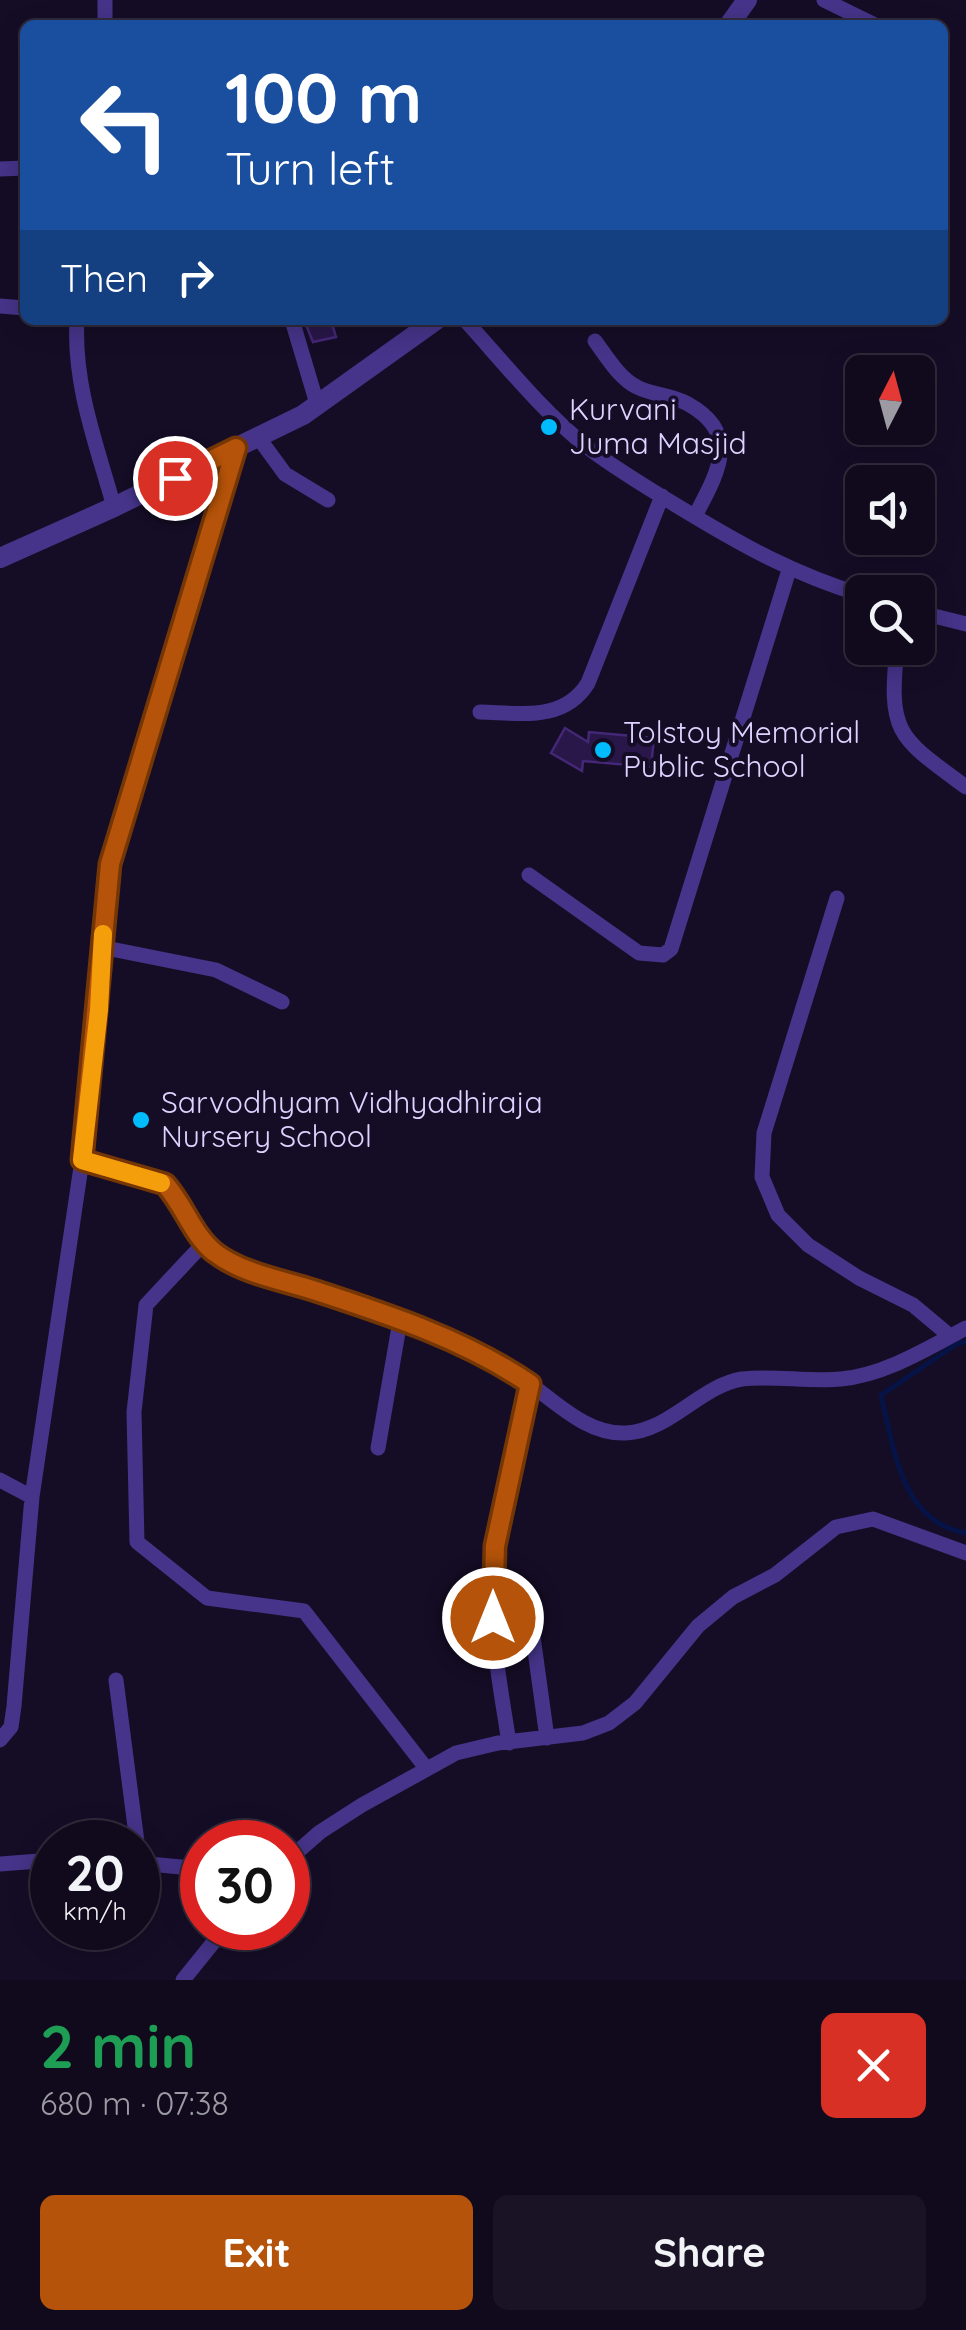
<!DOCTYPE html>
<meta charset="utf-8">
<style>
body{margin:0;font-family:Quicksand,sans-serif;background:#191325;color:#f1f3f6;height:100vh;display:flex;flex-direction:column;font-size:38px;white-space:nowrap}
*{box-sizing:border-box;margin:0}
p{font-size:32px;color:#9c9aa3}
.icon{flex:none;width:55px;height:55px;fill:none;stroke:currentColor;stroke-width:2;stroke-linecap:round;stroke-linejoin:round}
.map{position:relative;height:1980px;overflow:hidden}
.panel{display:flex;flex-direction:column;background:#100a1c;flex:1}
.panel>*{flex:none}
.banner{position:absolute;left:20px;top:20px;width:928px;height:305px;border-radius:15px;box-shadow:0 5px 25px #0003,0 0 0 2px #302b3b;background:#1a4fa0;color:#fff;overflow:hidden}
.needle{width:65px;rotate:6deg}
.fabs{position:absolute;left:845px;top:355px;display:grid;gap:20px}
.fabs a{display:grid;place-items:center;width:90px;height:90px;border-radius:15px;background:#100a1c;box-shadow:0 5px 25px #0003,0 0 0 2px #302b3b;font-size:50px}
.speed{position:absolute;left:30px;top:1820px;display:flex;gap:20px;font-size:50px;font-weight:700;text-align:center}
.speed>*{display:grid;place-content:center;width:130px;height:130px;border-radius:50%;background:#100a1c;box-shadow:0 5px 25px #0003,0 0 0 2px #302b3b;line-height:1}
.speed small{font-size:25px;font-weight:400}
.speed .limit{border:15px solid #d22;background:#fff;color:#111}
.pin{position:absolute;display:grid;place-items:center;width:85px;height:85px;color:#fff;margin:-42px;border:5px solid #fff;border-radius:50%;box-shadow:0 2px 10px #0007}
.me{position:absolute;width:110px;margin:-55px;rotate:0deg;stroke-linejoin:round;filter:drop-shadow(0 0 8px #0008)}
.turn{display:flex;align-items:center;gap:35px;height:210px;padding:0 40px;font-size:45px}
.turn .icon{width:130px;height:130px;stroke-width:2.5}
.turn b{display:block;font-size:70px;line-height:85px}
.then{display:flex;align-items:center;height:95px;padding:0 40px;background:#0003;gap:20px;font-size:38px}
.round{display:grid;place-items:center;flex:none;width:105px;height:105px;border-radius:15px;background:#191325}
.headline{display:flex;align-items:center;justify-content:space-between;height:170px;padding:0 40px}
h1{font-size:60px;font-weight:700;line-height:75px;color:#1e9e55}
.cta{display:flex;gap:20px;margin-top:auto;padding:20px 40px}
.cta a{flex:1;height:115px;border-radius:15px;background:#b45309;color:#fff;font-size:40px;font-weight:700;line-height:115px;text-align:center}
.cta a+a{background:#191325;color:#f1f3f6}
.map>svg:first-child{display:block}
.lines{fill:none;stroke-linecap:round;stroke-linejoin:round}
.stream{stroke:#061347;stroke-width:5}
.building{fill:#291749;stroke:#442777;stroke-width:2.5}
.minor{stroke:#453489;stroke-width:15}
.tertiary{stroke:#453489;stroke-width:20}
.route-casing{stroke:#753606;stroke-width:25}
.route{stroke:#b45309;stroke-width:18}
.slow{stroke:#f59e0b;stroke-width:18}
.poi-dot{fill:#00bcfd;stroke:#150d26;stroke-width:4}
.labels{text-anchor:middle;stroke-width:8;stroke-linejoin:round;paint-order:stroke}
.poi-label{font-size:30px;fill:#ded2ff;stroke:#150d26;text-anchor:start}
</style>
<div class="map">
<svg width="966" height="1980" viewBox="0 0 966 1980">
<rect width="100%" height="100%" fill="#150d26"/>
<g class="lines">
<path class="stream" d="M 966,1342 L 958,1343 L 881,1395 C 894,1449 901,1522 966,1533"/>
</g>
<path class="building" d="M 304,320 L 331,320 L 336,337 L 313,342 Z
M 565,728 L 588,742 L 589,732 L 654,738 L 651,767 L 583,761 L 582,771 L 551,753 Z"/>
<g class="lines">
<path class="minor" d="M 824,0 L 875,25
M 105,25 L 105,0
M 0,169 L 25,168
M 0,306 L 25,308
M 77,320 C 73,384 97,446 114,507
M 292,320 L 318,407
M 465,320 C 504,363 542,411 587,447 C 617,470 651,490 684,510 C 745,547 794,574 862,595
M 595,341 C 607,357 619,378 637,387 C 652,395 672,395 688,404 C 742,434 717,474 695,516
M 258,437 L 285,474 L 328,500
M 918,612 L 966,624
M 897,648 C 888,734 898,737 966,787
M 480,712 C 520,713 564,722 588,683 L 662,496
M 529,875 L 639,953 L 663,955 L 671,949 L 789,570
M 837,898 L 764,1133 L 762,1177 L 778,1215 L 808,1245 L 859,1278 L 913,1305 L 950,1336
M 101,947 L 216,970 L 282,1002
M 82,1160 L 165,1185 C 186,1206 194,1239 220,1256 C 248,1275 286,1281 319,1292 C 374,1311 428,1330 480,1356 C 492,1362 504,1367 514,1373 C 549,1394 582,1435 626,1433 C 670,1431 700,1386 742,1379 C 771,1375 809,1382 841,1379 C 885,1375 928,1348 966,1328
M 204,1243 L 146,1305 L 134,1412 L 137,1542 L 207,1598 L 304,1611 L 426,1768
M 378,1448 L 400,1321
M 0,1480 L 32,1497
M 531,1622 L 547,1738
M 116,1680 L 137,1842
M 0,1740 L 11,1727 L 14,1706 L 32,1497 L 82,1160 L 110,865 L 236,448
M 509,1743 C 501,1690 490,1635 492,1581 C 494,1515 516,1448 530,1384
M 288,1860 L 320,1832 L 362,1805 L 456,1753 L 498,1743 L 583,1733 L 609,1723 L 635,1703 L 698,1626 L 733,1597 L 775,1575 L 836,1527 L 873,1519 L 966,1553
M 138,1863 L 202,1869
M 0,1864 L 52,1860
M 183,1980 L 225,1928"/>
<path class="tertiary" d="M 729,25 L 747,0
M 0,558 L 114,507 L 303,415 L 436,320"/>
</g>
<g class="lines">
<defs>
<path id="route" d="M 175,478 L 236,448 L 110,864 L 82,1160 L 165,1184 C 184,1205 192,1234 214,1252 C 241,1273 281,1280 313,1290 C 387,1314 466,1340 530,1384 L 495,1546 L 493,1618"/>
</defs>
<use href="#route" class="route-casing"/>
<use href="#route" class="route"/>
<path class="slow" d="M 103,934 L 99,1010 L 82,1160 L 161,1183"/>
</g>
<g class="poi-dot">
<circle cx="549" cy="427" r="10"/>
<circle cx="603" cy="750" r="10"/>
<circle cx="141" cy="1120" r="10"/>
</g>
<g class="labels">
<g class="poi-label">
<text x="569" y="420">Kurvani<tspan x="569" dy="34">Juma Masjid</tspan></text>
<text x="623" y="743">Tolstoy Memorial<tspan x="623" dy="34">Public School</tspan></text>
<text x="161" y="1113">Sarvodhyam Vidhyadhiraja<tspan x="161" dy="34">Nursery School</tspan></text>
</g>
</g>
</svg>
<div class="fabs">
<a><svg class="needle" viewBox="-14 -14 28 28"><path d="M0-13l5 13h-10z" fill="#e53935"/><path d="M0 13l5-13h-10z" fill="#9c9aa3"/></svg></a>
<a><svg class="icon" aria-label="sound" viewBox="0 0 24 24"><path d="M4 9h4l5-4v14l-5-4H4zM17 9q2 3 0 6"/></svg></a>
<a><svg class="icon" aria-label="search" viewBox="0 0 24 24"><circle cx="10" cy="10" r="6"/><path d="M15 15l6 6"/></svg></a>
</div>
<div class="speed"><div>20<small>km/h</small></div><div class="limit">30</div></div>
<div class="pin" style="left:175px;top:478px;background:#d93025"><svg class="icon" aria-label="arrive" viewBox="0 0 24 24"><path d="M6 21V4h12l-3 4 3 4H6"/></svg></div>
<svg class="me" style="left:493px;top:1618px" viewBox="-20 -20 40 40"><circle r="17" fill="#b45309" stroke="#fff" stroke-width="3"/><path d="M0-11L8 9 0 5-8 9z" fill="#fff"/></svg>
<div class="banner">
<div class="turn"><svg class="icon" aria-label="left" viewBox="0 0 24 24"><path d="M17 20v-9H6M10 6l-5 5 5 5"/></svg><div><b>100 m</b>Turn left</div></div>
<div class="then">Then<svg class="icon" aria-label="right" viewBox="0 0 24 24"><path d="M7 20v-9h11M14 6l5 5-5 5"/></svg></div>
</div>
</div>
<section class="panel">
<div class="headline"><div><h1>2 min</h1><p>680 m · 07:38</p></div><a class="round" style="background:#d93025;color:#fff"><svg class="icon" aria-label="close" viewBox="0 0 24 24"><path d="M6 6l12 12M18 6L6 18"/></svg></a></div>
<div class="cta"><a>Exit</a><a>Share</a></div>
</section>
